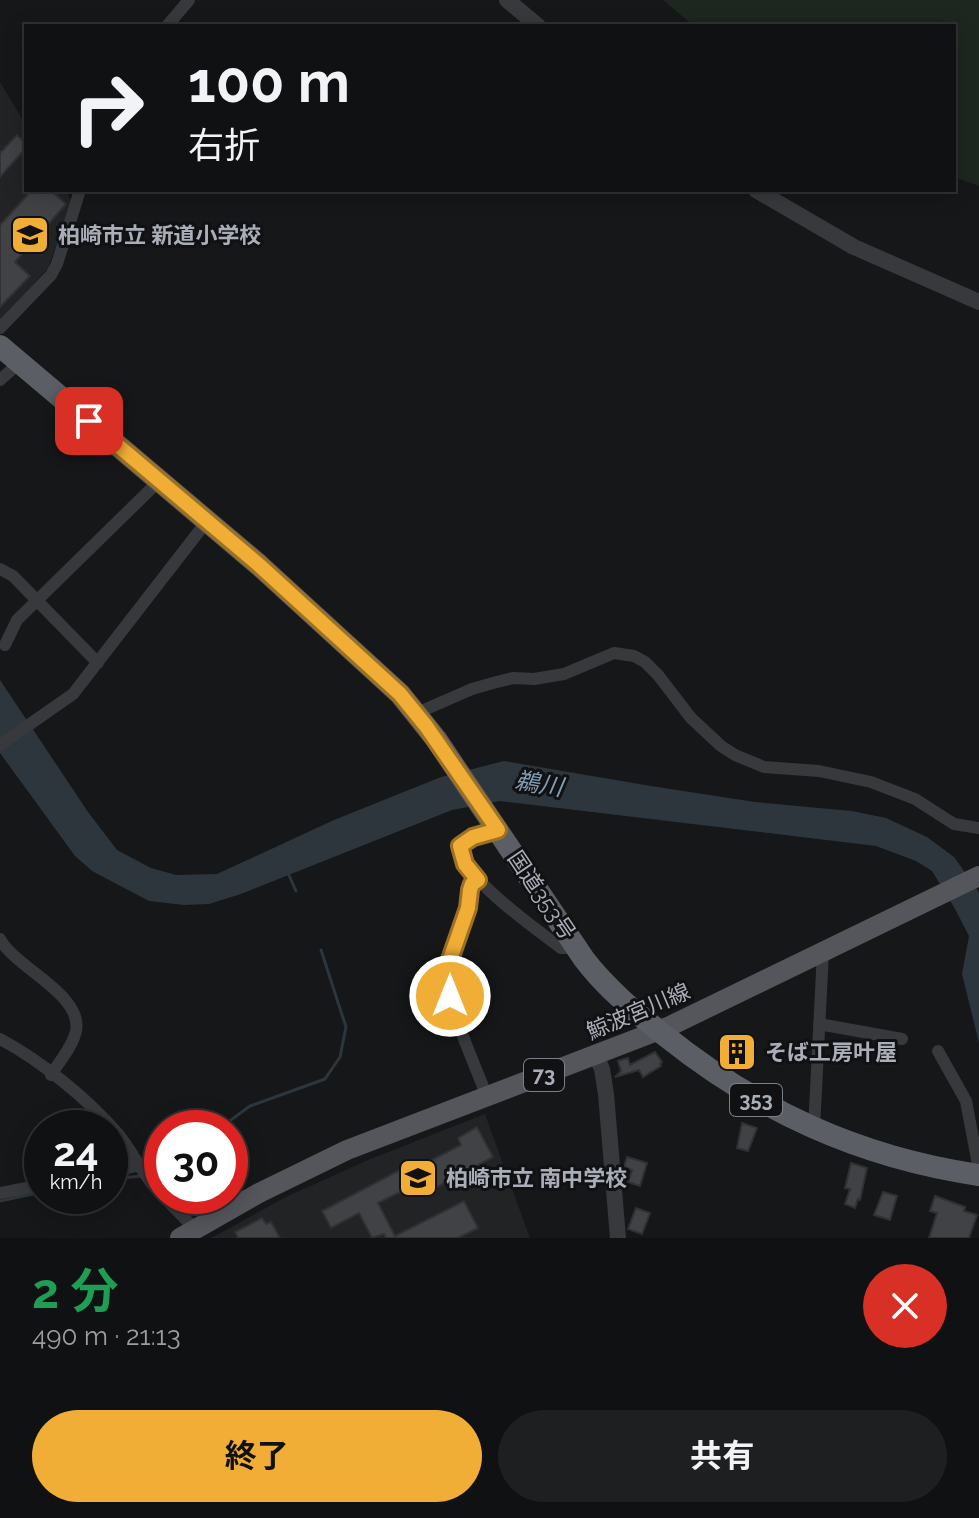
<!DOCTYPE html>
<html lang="ja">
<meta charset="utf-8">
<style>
body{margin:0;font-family:Raleway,"Noto Sans JP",sans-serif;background:#1e1f20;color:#f1f3f6;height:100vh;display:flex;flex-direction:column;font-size:30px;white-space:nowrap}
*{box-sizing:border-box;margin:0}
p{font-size:26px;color:#9c9d9f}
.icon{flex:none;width:44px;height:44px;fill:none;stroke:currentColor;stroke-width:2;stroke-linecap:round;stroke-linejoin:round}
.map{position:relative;height:1238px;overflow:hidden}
.drawer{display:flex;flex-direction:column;background:#101112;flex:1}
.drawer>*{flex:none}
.hud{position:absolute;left:24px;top:24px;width:932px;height:168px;border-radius:0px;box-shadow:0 4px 20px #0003,0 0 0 2px #303132;background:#101112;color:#f1f3f6;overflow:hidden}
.speed{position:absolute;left:24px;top:1110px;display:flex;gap:16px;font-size:40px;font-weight:700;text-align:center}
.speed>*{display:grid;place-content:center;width:104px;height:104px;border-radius:50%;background:#101112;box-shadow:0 4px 20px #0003,0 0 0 2px #303132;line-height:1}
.speed small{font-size:20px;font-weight:400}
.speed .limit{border:12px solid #d22;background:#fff;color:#111}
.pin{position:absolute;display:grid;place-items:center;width:68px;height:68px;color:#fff;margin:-34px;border-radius:16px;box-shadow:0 4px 12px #0006}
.me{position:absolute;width:88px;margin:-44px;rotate:0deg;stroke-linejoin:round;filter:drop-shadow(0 0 6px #0008)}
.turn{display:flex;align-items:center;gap:28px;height:168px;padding:0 32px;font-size:36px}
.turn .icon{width:104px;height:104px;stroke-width:2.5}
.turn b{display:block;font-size:56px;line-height:68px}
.round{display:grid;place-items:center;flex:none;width:84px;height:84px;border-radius:42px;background:#1e1f20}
.headline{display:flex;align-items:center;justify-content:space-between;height:136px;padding:0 32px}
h1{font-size:48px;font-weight:700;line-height:60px;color:#1e9e55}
.primary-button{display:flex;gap:16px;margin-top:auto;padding:16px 32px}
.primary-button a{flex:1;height:92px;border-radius:48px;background:#f1ae36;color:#111;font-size:32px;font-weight:700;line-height:92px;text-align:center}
.primary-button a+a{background:#1e1f20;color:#f1f3f6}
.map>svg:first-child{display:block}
.built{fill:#222325}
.green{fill:#1e271f}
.water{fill:#2c363c}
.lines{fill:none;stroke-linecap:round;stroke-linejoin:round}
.stream{stroke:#2c363c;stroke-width:3}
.building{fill:#404245;stroke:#303134;stroke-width:2}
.minor{stroke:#37393d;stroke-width:12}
.tertiary{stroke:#37393d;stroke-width:16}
.primary{stroke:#54565c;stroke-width:20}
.trunk{stroke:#5c5e65;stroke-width:22}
.route-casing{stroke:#9d7123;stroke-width:20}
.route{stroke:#f1ae36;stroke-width:14}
.labels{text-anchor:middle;stroke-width:6;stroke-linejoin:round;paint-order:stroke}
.shield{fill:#111114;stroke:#7b7f87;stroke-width:2}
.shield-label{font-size:20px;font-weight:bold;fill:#a9aeb8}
.poi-label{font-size:22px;font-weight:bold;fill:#a9aeb8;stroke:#111114;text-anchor:start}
.street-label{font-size:22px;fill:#a9aeb8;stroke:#111114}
.water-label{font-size:24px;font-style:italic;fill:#809cb3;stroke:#111114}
</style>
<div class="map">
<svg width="979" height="1238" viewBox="0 0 979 1238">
<rect width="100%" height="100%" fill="#161718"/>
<path class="built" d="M 0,82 L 26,125 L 26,190 L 65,190 L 72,202 L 48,268 L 0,321 Z
M 485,1114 L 530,1238 L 211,1238 L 288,1196 L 368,1160 Z"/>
<path class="green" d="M 663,0 L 979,0 L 979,186 L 954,177 L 954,26 L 694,26 Z"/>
<path class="water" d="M 0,680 L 88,812 L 117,850 L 151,868 L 176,875 L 217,874 L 334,820 L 441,777 L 504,761 L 651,786 L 755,802 L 852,811 L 886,818 L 927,837 L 954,857 L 979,892 L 979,1043 L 962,974 L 969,936 L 955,909 L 932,871 L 916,861 L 876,846 L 500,801 L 452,810 L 241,894 L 209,904 L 184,905 L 149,901 L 92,871 L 75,856 L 0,753 Z"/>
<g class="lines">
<path class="stream" d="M 288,873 L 296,891
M 220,1128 L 250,1106 L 325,1079 L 340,1057 L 346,1027 L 321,950
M 150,1175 L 162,1173
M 110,1179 L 142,1176
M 0,1201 L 42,1192"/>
</g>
<path class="building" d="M 17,135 L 26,144 L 26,148 L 0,177 L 0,153 Z
M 32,190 L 50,190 L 66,204 L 15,262 L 30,276 L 0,307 L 0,225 Z
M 729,1037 L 739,1037 L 739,1040 L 745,1041 L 744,1064 L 728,1063 Z
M 655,1052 L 662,1062 L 660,1064 L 661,1066 L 643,1077 L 639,1070 L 615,1077 L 621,1071 L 618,1061 L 628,1058 L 630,1065 Z
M 742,1123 L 757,1128 L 748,1151 L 737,1148 Z
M 477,1127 L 493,1157 L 430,1191 L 424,1180 L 378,1203 L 395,1236 L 464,1201 L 478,1228 L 458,1238 L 386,1238 L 384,1234 L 372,1238 L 359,1213 L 331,1228 L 322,1211 L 413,1163 L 416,1168 L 461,1145 L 458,1138 Z
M 627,1157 L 647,1163 L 640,1186 L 628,1182 L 632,1170 L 624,1167 Z
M 851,1163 L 867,1168 L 860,1200 L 858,1199 L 855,1208 L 845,1204 L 850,1189 L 845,1188 Z
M 883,1192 L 897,1196 L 890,1220 L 874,1215 Z
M 935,1196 L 965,1207 L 964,1211 L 977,1215 L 969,1238 L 929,1238 L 937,1213 L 930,1211 Z
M 636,1208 L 650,1213 L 642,1234 L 628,1229 Z
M 262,1218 L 266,1224 L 271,1222 L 280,1238 L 238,1238 L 235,1232 Z"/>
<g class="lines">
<path class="minor" d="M 167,26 L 189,0
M 0,328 L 51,275 L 57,264 L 80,190
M 0,380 L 20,362
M 0,569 L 13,576 L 98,663
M 5,645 L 17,620 L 159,481
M 417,713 L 472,689 L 493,683 L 513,678 L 534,679 L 564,674 L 614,653 L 634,656 L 645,662 L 658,675 L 691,718 L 721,746 L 735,755 L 764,767 L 819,771 L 871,782 L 915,799 L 954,824 L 979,828
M 0,745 L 73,694 L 207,521
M 498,830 L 462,843 C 450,870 539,931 561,948 L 577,948
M 478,880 C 466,888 470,902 466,914 C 459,932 447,953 446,973 C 444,998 477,1069 487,1097
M 0,939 C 15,968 83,994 76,1031 C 73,1046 59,1062 51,1075
M 819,1024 L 902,1039
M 0,1039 C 40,1060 88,1099 118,1134 C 134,1153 143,1177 162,1195
M 938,1051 L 966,1101 L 979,1170
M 814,1129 L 823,952
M 110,1173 L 139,1165
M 0,1193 L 42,1185
M 163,1196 L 195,1229"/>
<path class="tertiary" d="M 507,0 L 538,26
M 756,190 L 854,247 L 979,302
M 596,1056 L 602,1069 L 606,1094 L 618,1238"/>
<path class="primary" d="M 180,1238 L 259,1193 L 347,1150 L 670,1026 L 979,876"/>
<path class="trunk" d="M 0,346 L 259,565 L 400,694 L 436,739 L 584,959 C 606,988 635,1012 664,1035 C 759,1111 858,1157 979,1175"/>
</g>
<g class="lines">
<defs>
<path id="route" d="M 89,421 L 259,565 L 400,694 L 426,726 L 498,830 L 473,837 L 460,846 L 465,864 L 478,880 L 472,884 L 470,890 L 468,908 L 446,971 L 450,996"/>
</defs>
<use href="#route" class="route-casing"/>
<use href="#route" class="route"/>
</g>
<defs>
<symbol id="school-square" viewBox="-11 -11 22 22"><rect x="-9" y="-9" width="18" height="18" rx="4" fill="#f1ae36" stroke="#111114"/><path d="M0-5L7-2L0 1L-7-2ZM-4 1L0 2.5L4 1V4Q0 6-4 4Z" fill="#111"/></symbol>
<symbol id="building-square" viewBox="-11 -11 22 22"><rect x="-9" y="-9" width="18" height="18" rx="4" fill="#f1ae36" stroke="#111114"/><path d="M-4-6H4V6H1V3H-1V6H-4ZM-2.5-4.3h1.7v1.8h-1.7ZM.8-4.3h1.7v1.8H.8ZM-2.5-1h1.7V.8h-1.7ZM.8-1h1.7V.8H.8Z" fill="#111"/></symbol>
</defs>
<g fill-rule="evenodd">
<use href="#school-square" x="8" y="213" width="44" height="44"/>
<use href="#building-square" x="715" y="1030" width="44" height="44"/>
<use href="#school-square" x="396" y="1156" width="44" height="44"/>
</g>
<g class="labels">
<g class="shield">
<rect x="524" y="1059" width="40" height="32" rx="6"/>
<rect x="730" y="1084" width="52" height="32" rx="6"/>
</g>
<g class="shield-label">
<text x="544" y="1082">73</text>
<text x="756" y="1107">353</text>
</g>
<g class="poi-label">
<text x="58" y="243">柏崎市立 新道小学校</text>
<text x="765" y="1060">そば工房叶屋</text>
<text x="446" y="1186">柏崎市立 南中学校</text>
</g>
<g class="street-label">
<text transform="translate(542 895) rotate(56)" y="8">国道353号</text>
<text transform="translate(638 1011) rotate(-23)" y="8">鯨波宮川線</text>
</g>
<g class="water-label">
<text transform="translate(539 784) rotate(9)" y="8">鵜川</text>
</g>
</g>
</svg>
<div class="speed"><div>24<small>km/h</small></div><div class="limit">30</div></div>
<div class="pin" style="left:89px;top:421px;background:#d93025"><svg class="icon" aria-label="arrive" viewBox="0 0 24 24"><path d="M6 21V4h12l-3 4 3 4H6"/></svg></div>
<svg class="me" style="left:450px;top:996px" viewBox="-20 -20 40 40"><circle r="17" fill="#f1ae36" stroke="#fff" stroke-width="3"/><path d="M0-11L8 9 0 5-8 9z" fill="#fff"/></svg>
<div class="hud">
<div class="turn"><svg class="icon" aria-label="right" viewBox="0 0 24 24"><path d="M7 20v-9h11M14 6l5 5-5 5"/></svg><div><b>100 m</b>右折</div></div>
</div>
</div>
<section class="drawer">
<div class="headline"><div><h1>2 分</h1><p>490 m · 21:13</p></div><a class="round" style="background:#d93025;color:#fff"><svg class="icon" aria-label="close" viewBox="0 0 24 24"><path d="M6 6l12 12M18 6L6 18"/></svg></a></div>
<div class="primary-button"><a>終了</a><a>共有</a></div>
</section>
